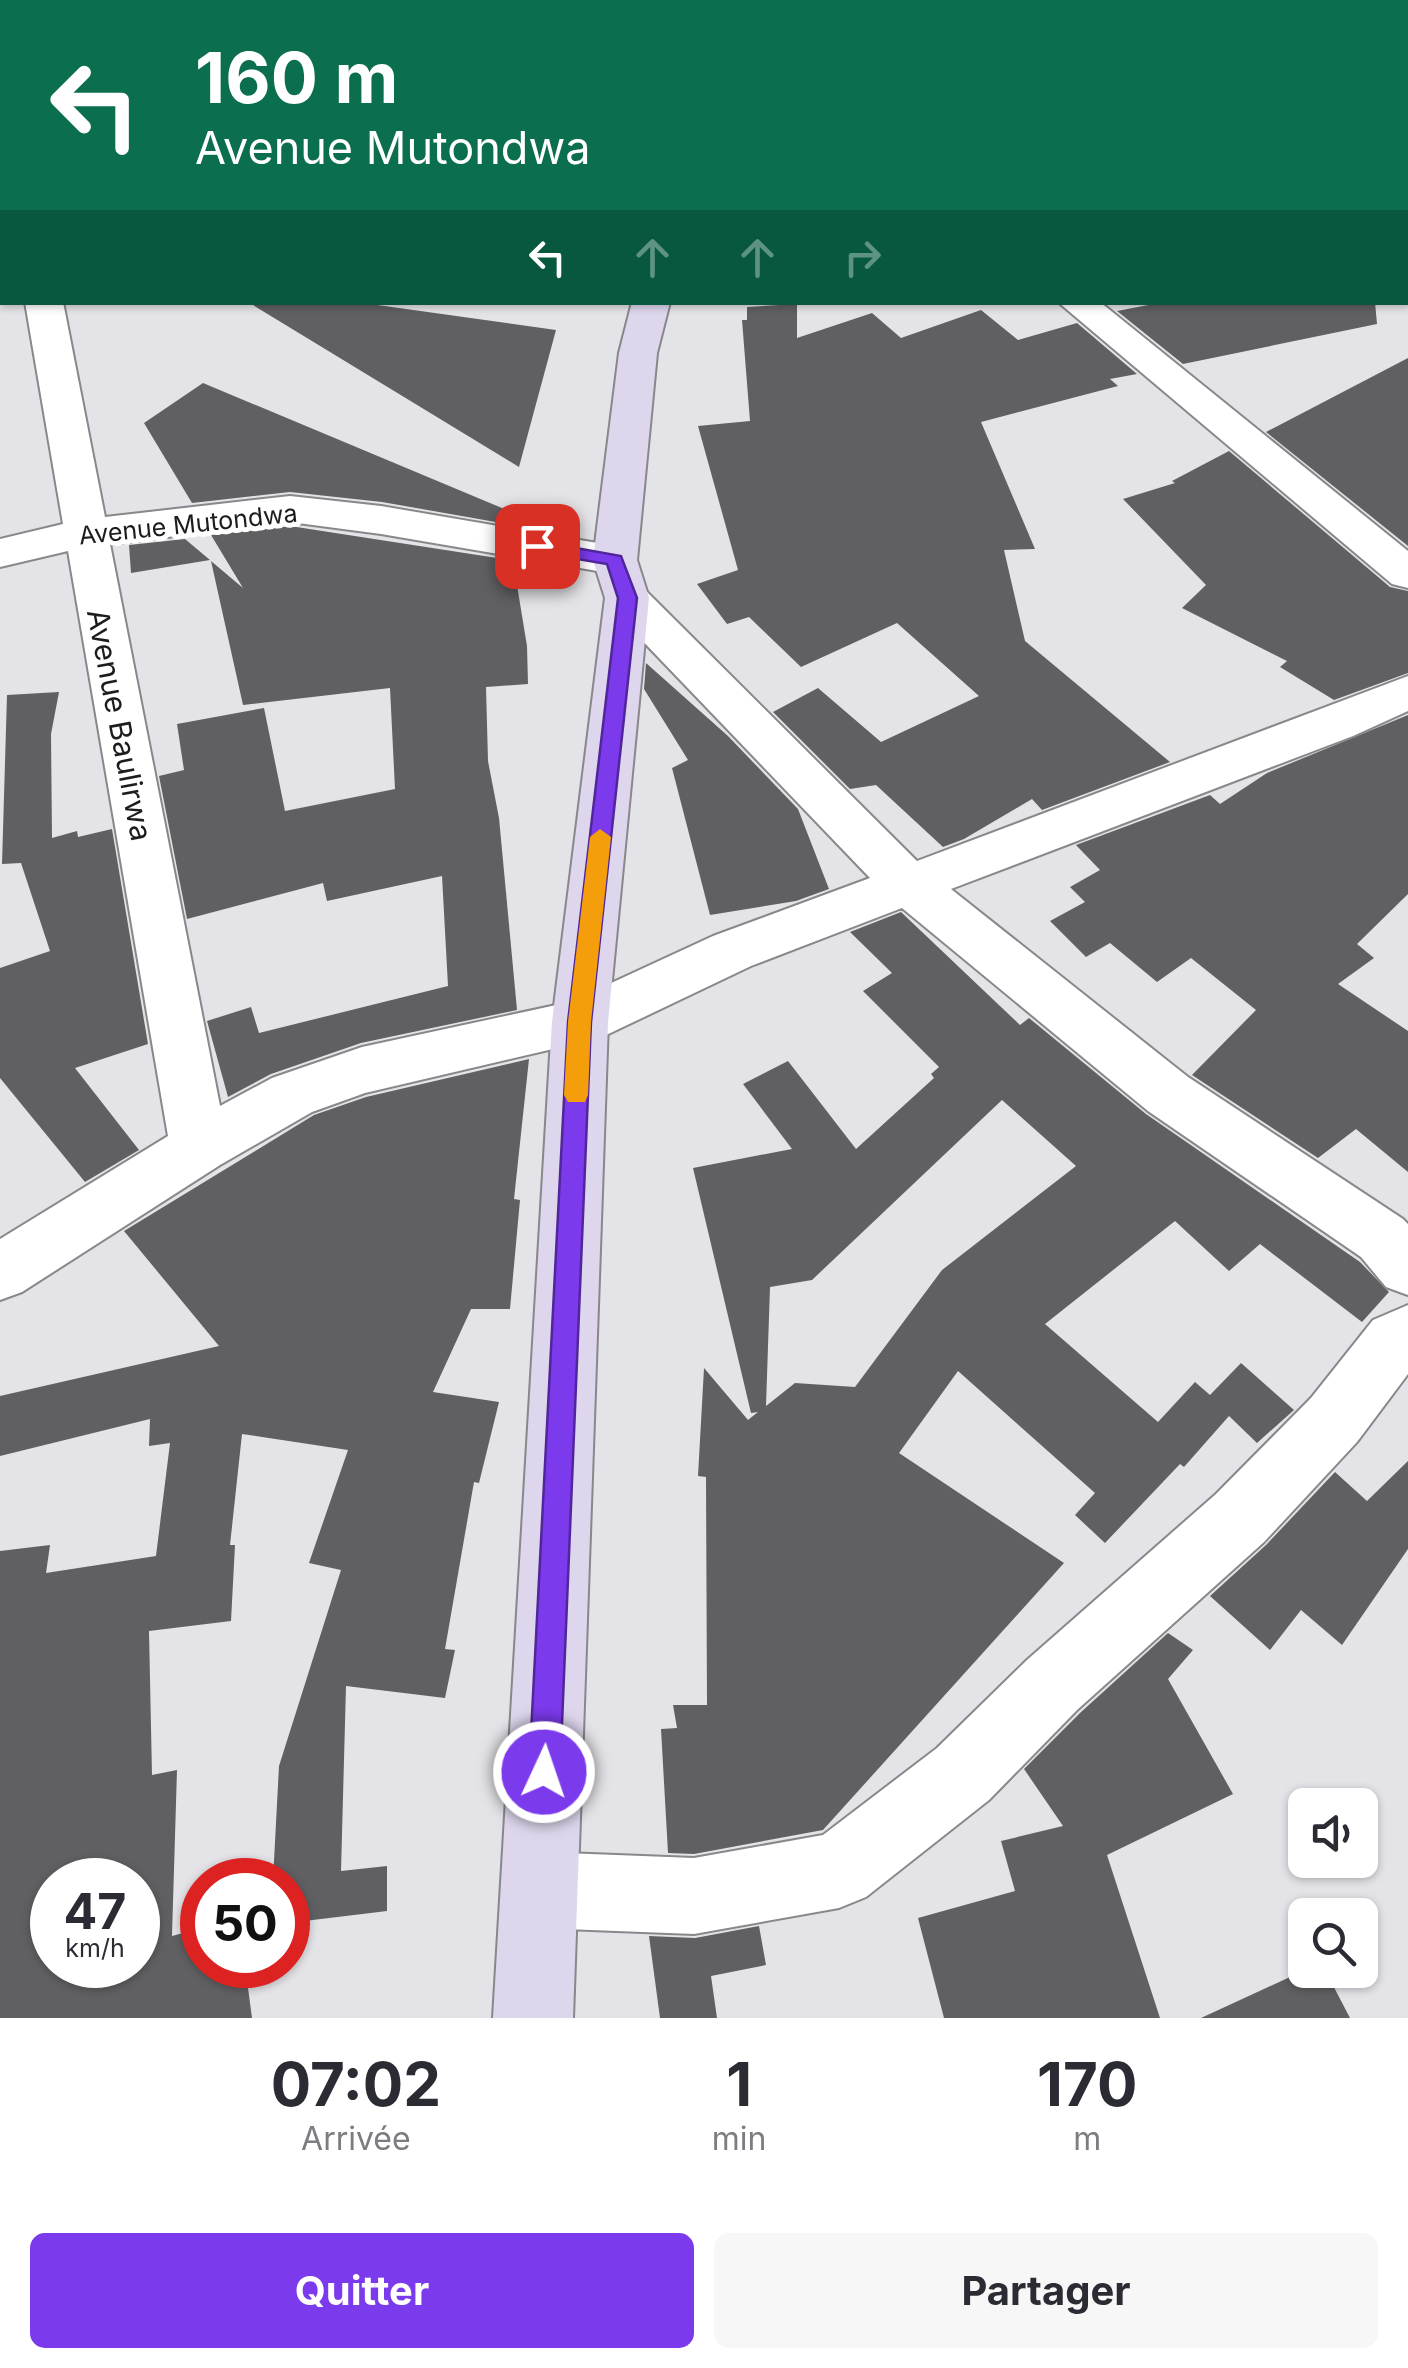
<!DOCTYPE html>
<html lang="fr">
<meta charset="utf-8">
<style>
body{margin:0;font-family:Inter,sans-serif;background:#f7f7f7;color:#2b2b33;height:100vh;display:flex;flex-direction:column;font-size:38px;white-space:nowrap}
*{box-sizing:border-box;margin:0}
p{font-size:32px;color:#7c7c81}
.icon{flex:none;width:55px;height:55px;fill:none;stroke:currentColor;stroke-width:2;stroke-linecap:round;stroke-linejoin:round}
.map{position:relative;height:2018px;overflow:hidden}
.sheet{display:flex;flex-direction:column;background:#fff;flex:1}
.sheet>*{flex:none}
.banner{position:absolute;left:0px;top:0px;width:1410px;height:305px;box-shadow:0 2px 8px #0004;background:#0b6e4f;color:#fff;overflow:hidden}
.tools{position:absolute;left:1288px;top:1788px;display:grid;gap:20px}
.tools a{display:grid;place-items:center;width:90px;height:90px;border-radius:15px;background:#fff;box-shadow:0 2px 8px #0004;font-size:50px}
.speed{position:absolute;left:30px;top:1858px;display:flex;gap:20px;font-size:50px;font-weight:700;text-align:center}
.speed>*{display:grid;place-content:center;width:130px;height:130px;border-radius:50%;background:#fff;box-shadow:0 2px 8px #0004;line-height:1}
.speed small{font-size:25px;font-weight:400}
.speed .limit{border:15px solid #d22;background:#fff;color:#111}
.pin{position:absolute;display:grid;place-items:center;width:85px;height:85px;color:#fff;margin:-42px;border-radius:20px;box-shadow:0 5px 15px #0006}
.me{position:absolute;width:110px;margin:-55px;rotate:3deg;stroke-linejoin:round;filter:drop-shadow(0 0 8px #0008)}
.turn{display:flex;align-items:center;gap:35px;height:210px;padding:0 30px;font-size:45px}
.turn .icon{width:130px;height:130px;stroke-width:2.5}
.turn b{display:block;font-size:70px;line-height:85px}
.lanes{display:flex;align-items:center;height:95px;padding:0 30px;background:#0003;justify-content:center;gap:50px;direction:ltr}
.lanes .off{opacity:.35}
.eta{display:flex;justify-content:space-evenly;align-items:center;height:170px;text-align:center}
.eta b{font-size:60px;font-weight:700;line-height:70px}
.primary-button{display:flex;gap:20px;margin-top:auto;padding:20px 30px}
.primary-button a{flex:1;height:115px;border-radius:15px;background:#7c3aed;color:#fff;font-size:40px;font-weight:700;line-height:115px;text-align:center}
.primary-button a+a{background:#f7f7f7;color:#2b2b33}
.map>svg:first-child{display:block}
.building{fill:#606063;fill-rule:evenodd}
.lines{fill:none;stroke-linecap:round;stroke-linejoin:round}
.street-casing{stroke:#88878a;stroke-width:4}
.secondary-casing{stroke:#88878a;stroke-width:4}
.street{fill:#fff;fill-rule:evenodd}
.secondary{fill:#ded6ed;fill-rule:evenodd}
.route{fill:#7c3aed;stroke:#51269a;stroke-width:2.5}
.slow{fill:#f59e0b}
.labels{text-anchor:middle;stroke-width:10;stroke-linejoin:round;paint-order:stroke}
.far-street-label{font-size:25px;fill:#1c1c1d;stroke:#fff}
.street-label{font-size:30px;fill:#1c1c1d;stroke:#fff}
</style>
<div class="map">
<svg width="1408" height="2018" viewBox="0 0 1408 2018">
<rect width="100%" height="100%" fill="#e4e3e7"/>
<path class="building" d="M 248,302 L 356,302 L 556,330 L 519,467 Z
M 1164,302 L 1375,302 L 1377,324 L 1183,364 L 1117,311 Z
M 797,304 L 797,338 L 872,313 L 901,338 L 981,310 L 1018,340 L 1077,323 L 1137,374 L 1110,379 L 1118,386 L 981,422 L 1035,549 L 1004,550 L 1025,641 L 1170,762 L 1042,810 L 1032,799 L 964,839 L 943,847 L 876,785 L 850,789 L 773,712 L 818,688 L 881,742 L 979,696 L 897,623 L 801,667 L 749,617 L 727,624 L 697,584 L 738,570 L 698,426 L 750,421 L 742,320 L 747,320 L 747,307 Z
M 1408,358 L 1408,546 L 1266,432 Z
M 203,383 L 533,521 L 530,528 L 382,502 L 290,492 L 192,503 L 144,423 Z
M 1229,451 L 1390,587 L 1408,591 L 1408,673 L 1334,700 L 1280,667 L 1287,661 L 1182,608 L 1206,585 L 1123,499 L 1175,483 L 1172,481 Z
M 290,526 L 517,561 L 514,567 L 527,646 L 528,684 L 486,687 L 488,761 L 499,818 L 517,1010 L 361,1043 L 271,1074 L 228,1097 L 207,1021 L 251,1007 L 259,1033 L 448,986 L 442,876 L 327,901 L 323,883 L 187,919 L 159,776 L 184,770 L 177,724 L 264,708 L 285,811 L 395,789 L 390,688 L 243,705 L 211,561 L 243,588 L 211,535 Z
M 185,539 L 210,560 L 131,573 L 129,545 Z
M 646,663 L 728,736 L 798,809 L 829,889 L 796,901 L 710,915 L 672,768 L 688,760 L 644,689 Z
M 59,692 L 51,734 L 52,838 L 77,831 L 78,837 L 112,829 L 148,1044 L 75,1068 L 139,1150 L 85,1182 L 0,1078 L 0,968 L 50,951 L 21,863 L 2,864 L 7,695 Z
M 1408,715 L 1408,894 L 1357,944 L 1374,958 L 1338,984 L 1408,1031 L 1408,1172 L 1356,1129 L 1318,1158 L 1192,1075 L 1256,1010 L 1191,958 L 1157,982 L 1110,943 L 1086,957 L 1050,921 L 1085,902 L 1070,887 L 1100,870 L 1076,845 L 1210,795 L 1220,804 L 1267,773 Z
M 901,912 L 1020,1025 L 1029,1018 L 1146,1114 L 1360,1262 L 1389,1292 L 1362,1322 L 1260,1244 L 1229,1271 L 1175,1221 L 1045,1324 L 1158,1422 L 1195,1382 L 1210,1395 L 1241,1363 L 1294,1410 L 1257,1443 L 1229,1416 L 1184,1467 L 1180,1464 L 1105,1543 L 1075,1515 L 1095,1493 L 958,1371 L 899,1453 L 1064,1563 L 823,1830 L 694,1854 L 668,1853 L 661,1729 L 677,1728 L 673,1705 L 707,1705 L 706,1477 L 698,1476 L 704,1368 L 748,1420 L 758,1412 L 751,1413 L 693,1168 L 792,1149 L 743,1084 L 788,1061 L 856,1149 L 934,1078 L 931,1074 L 939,1067 L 863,991 L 892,973 L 850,932 ZM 1002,1100 L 1076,1166 L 942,1270 L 855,1387 L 795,1383 L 766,1406 L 770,1287 L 812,1280 Z
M 529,1059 L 514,1199 L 520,1200 L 510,1309 L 471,1309 L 433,1392 L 499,1402 L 479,1483 L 474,1482 L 445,1649 L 455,1650 L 445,1698 L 346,1686 L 341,1871 L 387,1866 L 387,1911 L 288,1923 L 288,1880 L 273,1880 L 279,1766 L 341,1570 L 309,1563 L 348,1450 L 242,1434 L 230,1545 L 235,1545 L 231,1621 L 149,1631 L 152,1775 L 177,1770 L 172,1936 L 202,1928 L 202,1965 L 245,1965 L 252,2018 L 0,2018 L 0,1551 L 50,1545 L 46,1573 L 156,1556 L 170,1443 L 149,1446 L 150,1419 L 0,1456 L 0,1396 L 219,1346 L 124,1231 L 314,1115 L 366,1097 ZM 52,1880 L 138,1880 L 138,1965 L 52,1965 Z
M 1408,1461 L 1408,1549 L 1342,1645 L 1301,1610 L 1270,1650 L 1210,1596 L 1266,1545 L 1335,1472 L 1367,1501 Z
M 1168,1633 L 1193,1650 L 1168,1679 L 1233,1794 L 1107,1855 L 1160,2018 L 944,2018 L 918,1918 L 1015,1891 L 1001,1841 L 1063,1826 L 1024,1769 L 1080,1713 Z
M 759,1926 L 766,1965 L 711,1976 L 717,2018 L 660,2018 L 649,1936 L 695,1938 Z
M 1305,1970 L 1325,1970 L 1350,2018 L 1201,2018 Z"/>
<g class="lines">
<defs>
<path id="street" d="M 0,0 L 18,0 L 18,2 L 2,2 L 2,11 Z
M 554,0 L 584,0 L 585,2 L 555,2 Z
M 912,0 L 947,0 L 948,2 L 914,2 Z
M 0,227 L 2,227 L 2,249 L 0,249 Z
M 25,302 L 63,302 L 105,517 L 290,496 L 381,506 L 615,546 L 631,550 L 637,560 L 631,570 L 615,574 L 381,534 L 290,522 L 110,544 L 220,1106 L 272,1078 L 362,1047 L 570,1002 L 713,936 L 870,878 L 611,608 L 605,598 L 611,588 L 627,583 L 643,588 L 917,861 L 1408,676 L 1408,711 L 1353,736 L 951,889 L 1188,1077 L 1403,1219 L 1408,1224 L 1408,1295 L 1386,1287 L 1361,1257 L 1148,1111 L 902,908 L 751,966 L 600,1038 L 365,1093 L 312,1112 L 220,1165 L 22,1292 L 0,1300 L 0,1239 L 168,1136 L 68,551 L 0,567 L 0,539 L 63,524 Z
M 1058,302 L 1100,302 L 1408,551 L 1408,588 L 1392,584 Z
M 1408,1305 L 1408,1374 L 1357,1442 L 1264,1542 L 1077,1710 L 989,1800 L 866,1897 L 839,1908 L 694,1934 L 539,1928 L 512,1917 L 501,1890 L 512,1863 L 539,1852 L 694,1858 L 823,1835 L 937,1748 L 1027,1660 L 1216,1494 L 1311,1398 L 1373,1320 Z"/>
<path id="secondary" d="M 632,302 L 670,302 L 657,353 L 637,560 L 649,598 L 608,1022 L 573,2018 L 493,2018 L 552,1022 L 605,598 L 593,560 L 619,353 Z"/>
</defs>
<use href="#street" class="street-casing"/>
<use href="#secondary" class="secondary-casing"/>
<use href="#street" class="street"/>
<use href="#secondary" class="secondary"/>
</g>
<path class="route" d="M 537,541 L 621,556 L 637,598 L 591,1022 L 560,1772 L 555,1783 L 544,1787 L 534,1783 L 529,1772 L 568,1022 L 618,598 L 607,564 L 530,551 L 528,546 Z"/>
<path class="slow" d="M 600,829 L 611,837 L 591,1022 L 588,1095 L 585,1102 L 568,1102 L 564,1095 L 568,1022 L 590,837 Z"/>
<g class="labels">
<g class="far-street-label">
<text transform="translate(188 524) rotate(-6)" y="9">Avenue Mutondwa</text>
</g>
<g class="street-label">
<text transform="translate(119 725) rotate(79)" y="10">Avenue Baulirwa</text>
</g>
</g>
</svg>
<div class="tools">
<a><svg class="icon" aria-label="sound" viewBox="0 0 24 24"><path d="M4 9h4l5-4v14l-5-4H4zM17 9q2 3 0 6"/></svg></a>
<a><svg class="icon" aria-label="search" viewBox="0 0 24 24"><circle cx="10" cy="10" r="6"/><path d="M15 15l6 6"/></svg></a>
</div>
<div class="speed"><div>47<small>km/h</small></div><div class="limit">50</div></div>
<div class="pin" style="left:537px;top:546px;background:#d93025"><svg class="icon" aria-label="arrive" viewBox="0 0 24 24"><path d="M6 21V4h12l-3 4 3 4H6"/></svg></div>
<svg class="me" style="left:544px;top:1772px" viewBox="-20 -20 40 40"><circle r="17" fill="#7c3aed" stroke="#fff" stroke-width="3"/><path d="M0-11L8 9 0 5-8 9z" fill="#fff"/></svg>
<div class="banner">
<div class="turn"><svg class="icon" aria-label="left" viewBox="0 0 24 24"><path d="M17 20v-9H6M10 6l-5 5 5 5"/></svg><div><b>160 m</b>Avenue Mutondwa</div></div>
<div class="lanes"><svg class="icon" aria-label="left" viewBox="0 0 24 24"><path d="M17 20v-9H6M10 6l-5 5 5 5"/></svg><svg class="icon off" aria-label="ahead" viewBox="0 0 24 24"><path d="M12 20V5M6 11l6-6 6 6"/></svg><svg class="icon off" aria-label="ahead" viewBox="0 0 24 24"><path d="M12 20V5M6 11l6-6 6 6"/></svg><svg class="icon off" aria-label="right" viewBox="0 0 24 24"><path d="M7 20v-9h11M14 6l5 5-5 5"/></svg></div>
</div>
</div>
<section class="sheet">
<div class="eta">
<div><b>07:02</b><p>Arrivée</p></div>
<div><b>1</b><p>min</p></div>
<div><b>170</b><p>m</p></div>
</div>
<div class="primary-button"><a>Quitter</a><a>Partager</a></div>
</section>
